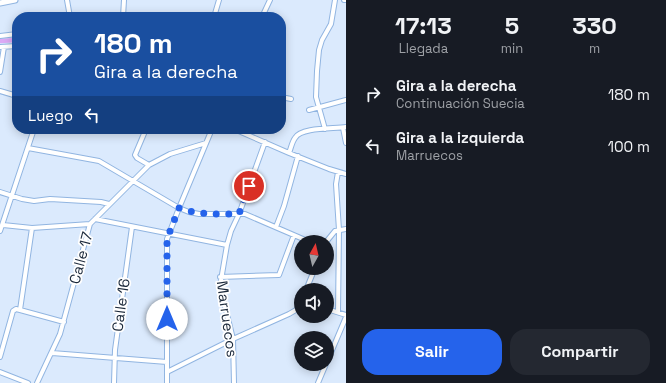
<!DOCTYPE html>
<html lang="es">
<meta charset="utf-8">
<style>
body{margin:0;font-family:"Space Grotesk",sans-serif;background:#242831;color:#f1f3f6;height:100vh;display:flex;flex-direction:column;font-size:15px;white-space:nowrap}
*{box-sizing:border-box;margin:0}
p{font-size:13px;color:#9ea1a6}
.icon{flex:none;width:22px;height:22px;fill:none;stroke:currentColor;stroke-width:2;stroke-linecap:round;stroke-linejoin:round}
.map{position:relative;flex:1;overflow:hidden}
.sheet{display:flex;flex-direction:column;background:#171b24;width:320px}
.sheet>*{flex:none}
.top-card{position:absolute;left:12px;top:12px;width:274px;height:122px;border-radius:16px;box-shadow:0 2px 10px #0003;background:#1a4fa0;color:#fff;overflow:hidden}
.needle{width:26px;rotate:8deg}
.tools{position:absolute;left:294px;top:235px;display:grid;gap:8px}
.tools a{display:grid;place-items:center;width:40px;height:40px;border-radius:50%;background:#171b24;box-shadow:0 2px 10px #0003;font-size:20px}
.pin{position:absolute;display:grid;place-items:center;width:34px;height:34px;color:#fff;margin:-17px;border:2px solid #fff;border-radius:50%;box-shadow:0 1px 4px #0007}
.me{position:absolute;width:44px;margin:-22px;rotate:0deg;stroke-linejoin:round;filter:drop-shadow(0 0 3px #0008)}
.turn{display:flex;align-items:center;gap:14px;height:84px;padding:0 16px;font-size:18px}
.turn .icon{width:52px;height:52px;stroke-width:2.5}
.turn b{display:block;font-size:28px;line-height:34px}
.then{display:flex;align-items:center;height:38px;padding:0 16px;background:#0003;gap:8px;font-size:15px}
.eta{display:flex;justify-content:space-evenly;align-items:center;height:68px;text-align:center}
.eta b{font-size:24px;font-weight:800;line-height:28px}
.primary-button{display:flex;gap:8px;margin-top:auto;padding:8px 16px}
.primary-button a{flex:1;height:46px;border-radius:16px;background:#2563eb;color:#fff;font-size:16px;font-weight:800;line-height:46px;text-align:center}
.primary-button a+a{background:#242831;color:#f1f3f6}
ul{padding:0;list-style:none}
li{display:flex;align-items:center;gap:12px;height:52px;padding:0 16px}
li div{flex:1}
li b{display:block;font-size:15px}
li em{font-style:normal}
main{display:flex;flex:1;min-height:0}
.map>svg:first-child{display:block}
.lines{fill:none;stroke-linecap:round;stroke-linejoin:round}
.canal{stroke:#dcaaf5;stroke-width:4.5}
.minor-casing{stroke:#91b5e1;stroke-width:6}
.tertiary-casing{stroke:#91b5e1;stroke-width:7}
.minor{stroke:#fff;stroke-width:4}
.tertiary{stroke:#fff;stroke-width:5}
.route{stroke:#2563eb;stroke-width:7;stroke-dasharray:0 12.6}
.labels{text-anchor:middle;stroke-width:3.5;stroke-linejoin:round;paint-order:stroke}
.street-label{font-size:15px;fill:#1a283a;stroke:#fff}
</style>
<main>
<div class="map">
<svg width="346" height="383" viewBox="0 0 346 383">
<rect width="100%" height="100%" fill="#dbeafd"/>
<g class="lines">
<path class="canal" d="M 0,41 L 17,40"/>
<defs>
<path id="minor" d="M 67,0 L 70,17
M 344,0 L 346,0
M 123,17 L 124,0
M 214,17 L 219,0
M 262,17 L 270,0
M 0,36 L 17,34
M 0,47 L 17,46
M 0,72 L 4,47
M 0,91 L 17,96
M 281,97 L 291,99
M 309,110 L 346,100
M 343,128 L 346,143
M 146,129 L 135,155 L 137,158 L 149,165
M 234,129 L 289,153 L 329,169 L 346,174
M 325,129 L 316,97 L 317,71 L 319,50 L 322,40 L 331,24 L 335,0
M 28,148 L 99,161 L 179,208 L 189,212 L 199,214 L 245,214 L 310,242
M 289,153 C 291,148 292,142 295,138 C 301,127 334,129 346,127
M 338,172 L 336,184 L 339,230 L 338,312
M 0,192 L 22,199 L 34,201 L 50,199 L 101,202 L 109,204
M 95,219 L 227,245
M 3,225 L 32,228 L 90,224
M 276,227 L 284,206 L 298,156
M 0,231 L 34,129
M 326,242 L 335,231 L 346,229
M 220,277 L 279,275 L 294,235
M 306,290 L 315,268
M 327,309 L 346,315
M 20,310 L 64,322
M 52,353 L 167,362
M 0,357 L 13,311 L 16,309 L 20,310 L 32,228
M 327,362 L 346,317
M 0,372 L 28,383
M 167,372 L 233,339 L 289,314 L 301,307
M 37,383 L 60,334 L 90,224 L 149,165 L 170,154 L 206,143
M 114,383 L 115,350 L 132,227
M 167,383 L 167,239 L 179,208 L 212,129
M 234,383 L 233,339 L 220,286 L 227,245 L 231,231 L 239,214 L 265,142
M 318,383 L 326,364"/>
<path id="tertiary" d="M 0,3 L 15,0"/>
</defs>
<use href="#minor" class="minor-casing"/>
<use href="#tertiary" class="tertiary-casing"/>
<use href="#minor" class="minor"/>
<use href="#tertiary" class="tertiary"/>
</g>
<g class="lines">
<path class="route" d="M 167,319 L 167,239 L 179,208 C 198,215 218,214 239,214 L 249,186"/>
</g>
<g class="labels">
<g class="street-label">
<text transform="translate(81 258) rotate(-75)" y="5">Calle 17</text>
<text transform="translate(121 305) rotate(-82)" y="5">Calle 16</text>
<text transform="translate(227 319) rotate(82)" y="5">Marruecos</text>
</g>
</g>
</svg>
<div class="tools">
<a><svg class="needle" viewBox="-14 -14 28 28"><path d="M0-13l5 13h-10z" fill="#e53935"/><path d="M0 13l5-13h-10z" fill="#9ea1a6"/></svg></a>
<a><svg class="icon" aria-label="sound" viewBox="0 0 24 24"><path d="M4 9h4l5-4v14l-5-4H4zM17 9q2 3 0 6"/></svg></a>
<a><svg class="icon" aria-label="layers" viewBox="0 0 24 24"><path d="M12 4l9 5-9 5-9-5zM3 14l9 5 9-5"/></svg></a>
</div>
<div class="pin" style="left:249px;top:186px;background:#d93025"><svg class="icon" aria-label="arrive" viewBox="0 0 24 24"><path d="M6 21V4h12l-3 4 3 4H6"/></svg></div>
<svg class="me" style="left:167px;top:319px" viewBox="-20 -20 40 40"><circle r="19" fill="#fff"/><path d="M0-13L10 11 0 6-10 11z" fill="#2563eb"/></svg>
<div class="top-card">
<div class="turn"><svg class="icon" aria-label="right" viewBox="0 0 24 24"><path d="M7 20v-9h11M14 6l5 5-5 5"/></svg><div><b>180 m</b>Gira a la derecha</div></div>
<div class="then">Luego<svg class="icon" aria-label="left" viewBox="0 0 24 24"><path d="M17 20v-9H6M10 6l-5 5 5 5"/></svg></div>
</div>
</div>
<section class="sheet">
<div class="eta">
<div><b>17:13</b><p>Llegada</p></div>
<div><b>5</b><p>min</p></div>
<div><b>330</b><p>m</p></div>
</div>
<ul>
<li><svg class="icon" aria-label="right" viewBox="0 0 24 24"><path d="M7 20v-9h11M14 6l5 5-5 5"/></svg><div><b>Gira a la derecha</b><p>Continuación Suecia</p></div><em>180 m</em></li>
<li><svg class="icon" aria-label="left" viewBox="0 0 24 24"><path d="M17 20v-9H6M10 6l-5 5 5 5"/></svg><div><b>Gira a la izquierda</b><p>Marruecos</p></div><em>100 m</em></li>
</ul>
<div class="primary-button"><a>Salir</a><a>Compartir</a></div>
</section>
</main>
